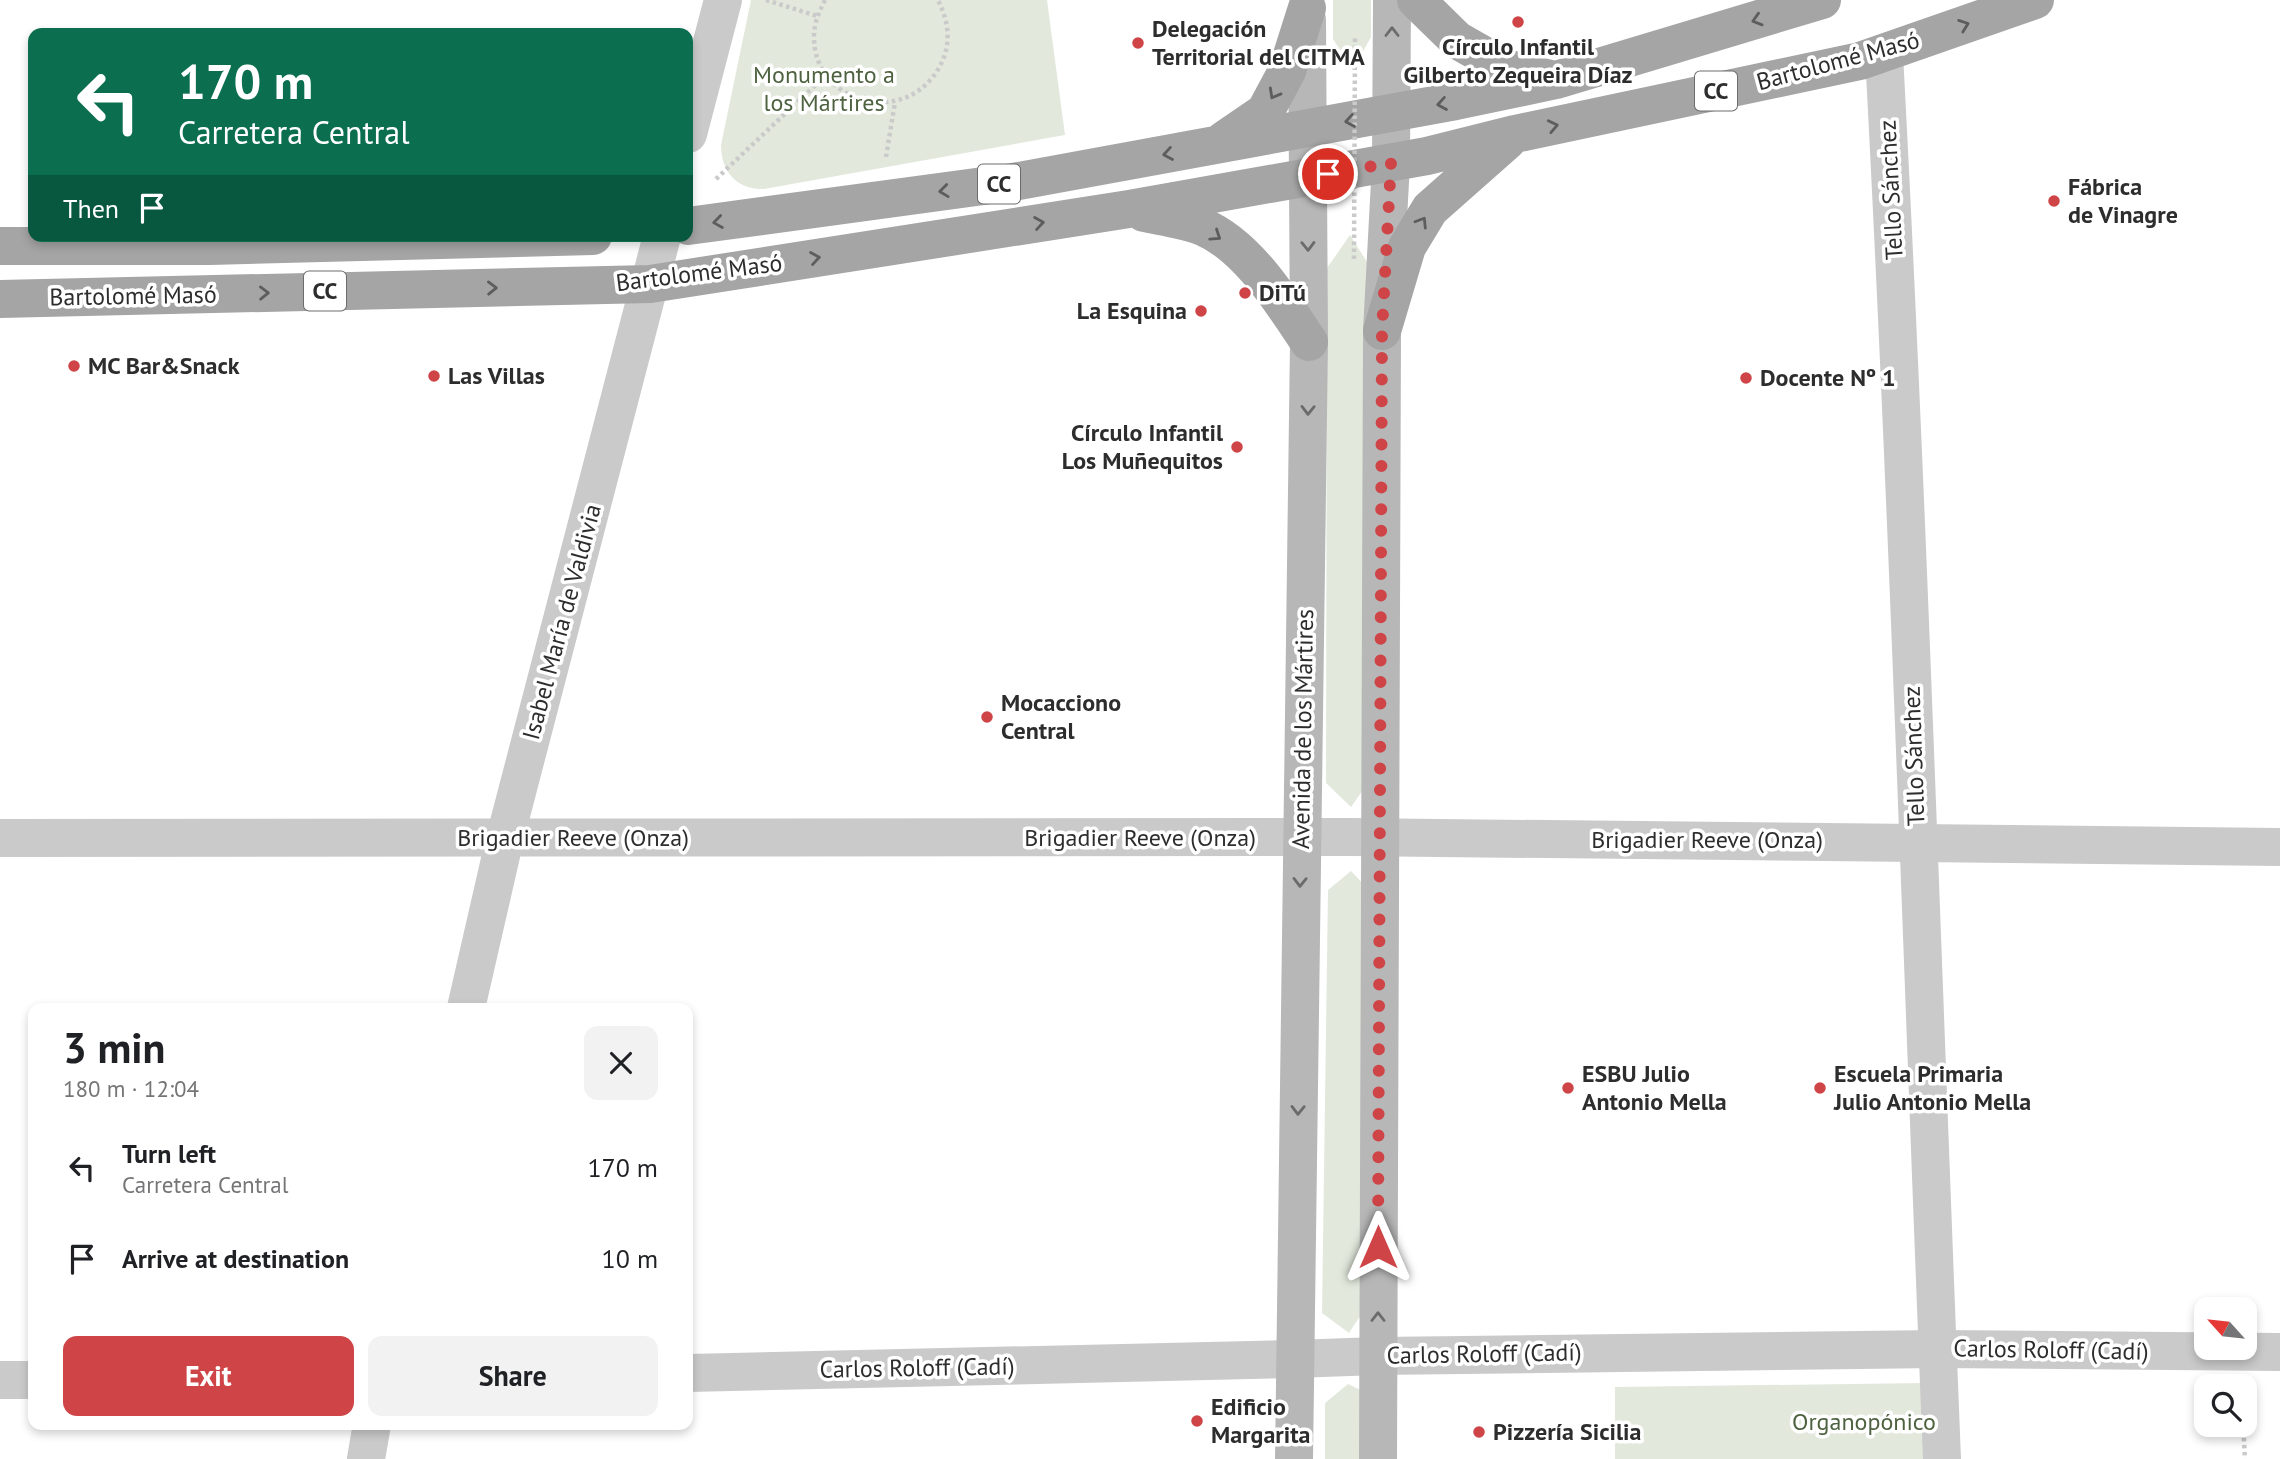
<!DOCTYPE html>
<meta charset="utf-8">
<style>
body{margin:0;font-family:"PT Sans",sans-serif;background:#f2f2f2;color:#202124;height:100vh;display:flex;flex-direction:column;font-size:26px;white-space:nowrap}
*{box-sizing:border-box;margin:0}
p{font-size:23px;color:#757577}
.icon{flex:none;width:38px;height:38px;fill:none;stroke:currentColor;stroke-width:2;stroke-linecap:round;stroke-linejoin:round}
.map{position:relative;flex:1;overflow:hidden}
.sheet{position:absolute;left:28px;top:1003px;width:665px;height:427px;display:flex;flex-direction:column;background:#fff;border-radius:14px;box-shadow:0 4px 10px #0003}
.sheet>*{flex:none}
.banner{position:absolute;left:28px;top:28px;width:665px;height:214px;border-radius:14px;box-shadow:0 4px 10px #0003;background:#0b6e4f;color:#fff;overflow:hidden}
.needle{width:46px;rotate:297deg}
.buttons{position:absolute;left:2194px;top:1297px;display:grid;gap:14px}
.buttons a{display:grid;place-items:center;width:63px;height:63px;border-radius:14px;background:#fff;box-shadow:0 4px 10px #0003;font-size:35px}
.pin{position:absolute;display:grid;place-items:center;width:60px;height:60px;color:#fff;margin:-30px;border:4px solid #fff;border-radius:50%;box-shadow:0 2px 7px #0007}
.me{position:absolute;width:77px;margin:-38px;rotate:0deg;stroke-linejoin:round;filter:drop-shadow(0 0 5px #0008)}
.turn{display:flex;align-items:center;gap:24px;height:147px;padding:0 35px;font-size:32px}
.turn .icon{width:91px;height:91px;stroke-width:2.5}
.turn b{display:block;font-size:49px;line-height:60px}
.then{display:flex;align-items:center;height:66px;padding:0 35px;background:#0003;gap:14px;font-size:26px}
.round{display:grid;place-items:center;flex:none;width:74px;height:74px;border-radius:14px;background:#f2f2f2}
.summary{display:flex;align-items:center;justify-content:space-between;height:119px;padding:0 35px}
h1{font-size:42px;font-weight:700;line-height:52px}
.action{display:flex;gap:14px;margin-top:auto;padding:14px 35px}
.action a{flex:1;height:80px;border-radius:14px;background:#ce4447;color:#fff;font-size:28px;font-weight:700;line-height:80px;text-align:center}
.action a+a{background:#f2f2f2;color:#202124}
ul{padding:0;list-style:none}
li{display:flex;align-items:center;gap:21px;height:91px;padding:0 35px}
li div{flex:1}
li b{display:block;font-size:26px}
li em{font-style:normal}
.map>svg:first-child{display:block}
.green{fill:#e2e9dc}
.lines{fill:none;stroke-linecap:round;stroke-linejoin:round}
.path{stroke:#cacaca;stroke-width:4.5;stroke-dasharray:3.5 3.5;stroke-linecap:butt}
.minor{stroke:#cacaca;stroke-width:38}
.tertiary{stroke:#cacaca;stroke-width:38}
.secondary{stroke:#b7b7b7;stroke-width:38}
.primary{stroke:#a5a5a5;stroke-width:38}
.path-bridge{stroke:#cacaca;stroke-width:4.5;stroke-dasharray:3.5 3.5;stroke-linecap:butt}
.oneway{stroke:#5d5d5d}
.oneway2{stroke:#6b6b6b}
.route{stroke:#ce4447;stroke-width:12;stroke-dasharray:0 21.6}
.poi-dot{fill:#ce4447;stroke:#fff;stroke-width:2.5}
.labels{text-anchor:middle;stroke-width:7;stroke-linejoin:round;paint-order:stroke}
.shield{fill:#fff;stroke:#6c6c6c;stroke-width:2}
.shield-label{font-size:23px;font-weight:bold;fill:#2d2d2d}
.poi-label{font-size:24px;font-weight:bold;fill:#2d2d2d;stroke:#fff;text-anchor:start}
.street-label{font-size:24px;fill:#2d2d2d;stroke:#fff}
.park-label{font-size:24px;fill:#4e6240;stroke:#fff}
</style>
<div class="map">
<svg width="2280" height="1459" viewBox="0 0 2280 1459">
<rect width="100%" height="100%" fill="#fff"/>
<path class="green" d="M 751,0 L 1047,0 L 1065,135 L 764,189 C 737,190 721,172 721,145 Z
M 1333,0 L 1371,0 L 1371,37 L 1353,70 L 1333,39 Z
M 1350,235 L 1374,273 L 1370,780 L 1351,807 L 1326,783 L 1327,268 Z
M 1351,871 L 1371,892 L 1366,1307 L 1349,1333 L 1322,1313 L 1328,890 Z
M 1925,1383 L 1926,1459 L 1615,1459 L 1615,1387 Z
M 1348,1384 L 1365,1392 L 1365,1459 L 1325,1459 L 1325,1403 Z"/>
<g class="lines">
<path class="path" d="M 766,0 L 817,16
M 825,0 C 819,12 814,23 814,36 C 813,103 902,127 937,71 C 952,48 950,24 938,0
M 886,157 L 895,102
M 716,179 L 826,75
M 2243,1424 L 2245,1459"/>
<path class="minor" d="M 1884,54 C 1909,522 1923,991 1942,1459
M 688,134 L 723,0
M 466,1008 L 505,838 L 662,236
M 688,1373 L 1294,1359
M 0,1380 L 33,1380
M 366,1459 L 372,1424"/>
<path class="tertiary" d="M 0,838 L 1351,837 L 2280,847
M 1294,1359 L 1378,1356 L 1938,1349 L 2280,1352"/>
<path class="secondary" d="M 1294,1459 L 1309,342 L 1307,20
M 1378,1459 L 1382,331 L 1391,163 L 1392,0"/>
<path class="primary" d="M 1416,0 L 1457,40 L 1506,68 L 1550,79
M 1224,140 L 1265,112 L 1287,71 L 1307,8
M 1144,213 C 1163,217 1185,220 1203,227 C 1248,246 1282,302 1309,342
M 688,226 L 1013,182 L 1456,101 L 1556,80 L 1822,0
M 0,246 L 210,246 L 593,236
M 0,299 L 650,284 L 1129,209 L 1427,156 L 1515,134 L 1860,61 L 2035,0
M 1382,331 L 1407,247 L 1430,209 L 1508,140"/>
<path class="path-bridge" d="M 1354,259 L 1355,38"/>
</g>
<defs><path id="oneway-chevron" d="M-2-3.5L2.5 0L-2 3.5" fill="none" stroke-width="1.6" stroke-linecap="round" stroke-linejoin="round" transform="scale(1.75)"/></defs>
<g class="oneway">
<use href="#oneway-chevron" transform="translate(1757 20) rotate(163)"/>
<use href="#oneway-chevron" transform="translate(1964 25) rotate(-20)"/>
<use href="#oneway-chevron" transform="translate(1274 94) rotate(119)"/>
<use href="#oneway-chevron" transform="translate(1442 104) rotate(170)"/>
<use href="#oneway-chevron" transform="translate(1350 121) rotate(170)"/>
<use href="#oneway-chevron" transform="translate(1553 126) rotate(-12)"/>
<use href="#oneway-chevron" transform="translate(1168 154) rotate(170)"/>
<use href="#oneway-chevron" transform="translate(944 191) rotate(173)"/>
<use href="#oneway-chevron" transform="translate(718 222) rotate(172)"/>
<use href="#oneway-chevron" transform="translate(1422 222) rotate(-58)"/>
<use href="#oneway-chevron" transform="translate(1039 223) rotate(-9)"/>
<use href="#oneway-chevron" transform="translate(1216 236) rotate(34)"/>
<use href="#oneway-chevron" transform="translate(815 258) rotate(-9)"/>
<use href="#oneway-chevron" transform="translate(492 288) rotate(-1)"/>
<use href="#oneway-chevron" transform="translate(264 293) rotate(-1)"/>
</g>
<g class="oneway2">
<use href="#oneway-chevron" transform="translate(1392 32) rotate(-90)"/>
<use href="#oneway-chevron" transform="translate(1308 246) rotate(89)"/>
<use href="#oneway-chevron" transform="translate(1308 410) rotate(91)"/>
<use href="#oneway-chevron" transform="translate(1300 882) rotate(91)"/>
<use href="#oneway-chevron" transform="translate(1298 1110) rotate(91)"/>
<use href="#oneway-chevron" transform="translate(1378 1317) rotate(-90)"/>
</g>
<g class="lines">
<path class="route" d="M 1328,174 L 1391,163 L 1382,331 L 1378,1247"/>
</g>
<g class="poi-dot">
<circle cx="1518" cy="22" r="7"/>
<circle cx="1138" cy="43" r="7"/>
<circle cx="2054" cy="201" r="7"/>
<circle cx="1245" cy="293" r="7"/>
<circle cx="1201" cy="311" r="7"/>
<circle cx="74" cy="366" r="7"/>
<circle cx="434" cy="376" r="7"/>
<circle cx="1746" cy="378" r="7"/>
<circle cx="1237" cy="447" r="7"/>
<circle cx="987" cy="717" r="7"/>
<circle cx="1568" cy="1088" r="7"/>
<circle cx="1820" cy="1088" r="7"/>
<circle cx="1197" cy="1421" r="7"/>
<circle cx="1479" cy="1432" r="7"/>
</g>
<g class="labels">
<g class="shield">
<rect x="1695" y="71.5" width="42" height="39" rx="5"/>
<rect x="978" y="164.5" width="42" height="39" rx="5"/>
<rect x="304" y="271.5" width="42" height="39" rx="5"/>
</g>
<g class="shield-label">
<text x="1716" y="99">CC</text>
<text x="999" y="192">CC</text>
<text x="325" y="299">CC</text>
</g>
<g class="poi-label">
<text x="1152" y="37">Delegación<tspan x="1152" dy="28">Territorial del CITMA</tspan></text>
<text x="1518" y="55" text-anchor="middle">Círculo Infantil<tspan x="1518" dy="28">Gilberto Zequeira Díaz</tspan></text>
<text x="2068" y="195">Fábrica<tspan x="2068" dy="28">de Vinagre</tspan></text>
<text x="1259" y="301">DiTú</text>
<text x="1187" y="319" text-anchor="end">La Esquina</text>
<text x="88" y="374">MC Bar&amp;Snack</text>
<text x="448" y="384">Las Villas</text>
<text x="1760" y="386">Docente Nº 1</text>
<text x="1223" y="441" text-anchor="end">Círculo Infantil<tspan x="1223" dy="28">Los Muñequitos</tspan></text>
<text x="1001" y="711">Mocacciono<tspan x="1001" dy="28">Central</tspan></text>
<text x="1582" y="1082">ESBU Julio<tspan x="1582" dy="28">Antonio Mella</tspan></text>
<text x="1834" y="1082">Escuela Primaria<tspan x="1834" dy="28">Julio Antonio Mella</tspan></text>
<text x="1211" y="1415">Edificio<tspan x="1211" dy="28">Margarita</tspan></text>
<text x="1493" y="1440">Pizzería Sicilia</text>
</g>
<g class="street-label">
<text transform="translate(1838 61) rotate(-15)" y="8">Bartolomé Masó</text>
<text transform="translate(1891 190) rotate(-93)" y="8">Tello Sánchez</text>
<text transform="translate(699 273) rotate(-7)" y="8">Bartolomé Masó</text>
<text transform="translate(133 296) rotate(-1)" y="8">Bartolomé Masó</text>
<text transform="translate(562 622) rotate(-75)" y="8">Isabel María de Valdivia</text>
<text transform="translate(1303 729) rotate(-89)" y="8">Avenida de los Mártires</text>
<text transform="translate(1914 756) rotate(-92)" y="8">Tello Sánchez</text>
<text x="573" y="846">Brigadier Reeve (Onza)</text>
<text x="1140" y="846">Brigadier Reeve (Onza)</text>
<text x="1707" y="848">Brigadier Reeve (Onza)</text>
<text transform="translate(2051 1350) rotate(1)" y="8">Carlos Roloff (Cadí)</text>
<text transform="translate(1484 1354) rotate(-1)" y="8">Carlos Roloff (Cadí)</text>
<text transform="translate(917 1368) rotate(-1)" y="8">Carlos Roloff (Cadí)</text>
</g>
<g class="park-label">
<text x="824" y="83">Monumento a<tspan x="824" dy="28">los Mártires</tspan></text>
<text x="1864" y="1430">Organopónico</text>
</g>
</g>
</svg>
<div class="buttons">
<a><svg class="needle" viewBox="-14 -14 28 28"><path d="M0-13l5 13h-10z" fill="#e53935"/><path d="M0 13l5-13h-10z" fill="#757577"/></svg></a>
<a><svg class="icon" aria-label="search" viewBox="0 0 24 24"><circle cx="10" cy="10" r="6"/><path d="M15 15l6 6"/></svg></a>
</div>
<div class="pin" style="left:1328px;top:174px;background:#d93025"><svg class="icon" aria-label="arrive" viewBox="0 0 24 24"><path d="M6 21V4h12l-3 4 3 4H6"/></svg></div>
<svg class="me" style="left:1378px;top:1247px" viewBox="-20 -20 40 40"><path d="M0-17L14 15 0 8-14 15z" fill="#ce4447" stroke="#fff" stroke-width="4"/></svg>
<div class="banner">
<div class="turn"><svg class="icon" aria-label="left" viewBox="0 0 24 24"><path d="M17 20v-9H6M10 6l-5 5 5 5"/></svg><div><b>170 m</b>Carretera Central</div></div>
<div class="then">Then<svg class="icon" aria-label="arrive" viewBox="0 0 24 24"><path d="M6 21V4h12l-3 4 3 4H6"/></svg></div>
</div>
<section class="sheet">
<div class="summary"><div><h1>3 min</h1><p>180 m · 12:04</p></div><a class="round"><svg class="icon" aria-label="close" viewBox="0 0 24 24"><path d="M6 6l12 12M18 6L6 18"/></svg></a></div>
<ul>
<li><svg class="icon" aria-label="left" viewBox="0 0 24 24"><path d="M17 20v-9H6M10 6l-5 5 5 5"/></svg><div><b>Turn left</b><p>Carretera Central</p></div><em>170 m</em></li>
<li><svg class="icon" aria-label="arrive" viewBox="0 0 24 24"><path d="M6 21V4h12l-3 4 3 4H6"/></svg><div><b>Arrive at destination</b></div><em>10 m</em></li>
</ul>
<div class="action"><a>Exit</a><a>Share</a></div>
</section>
</div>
